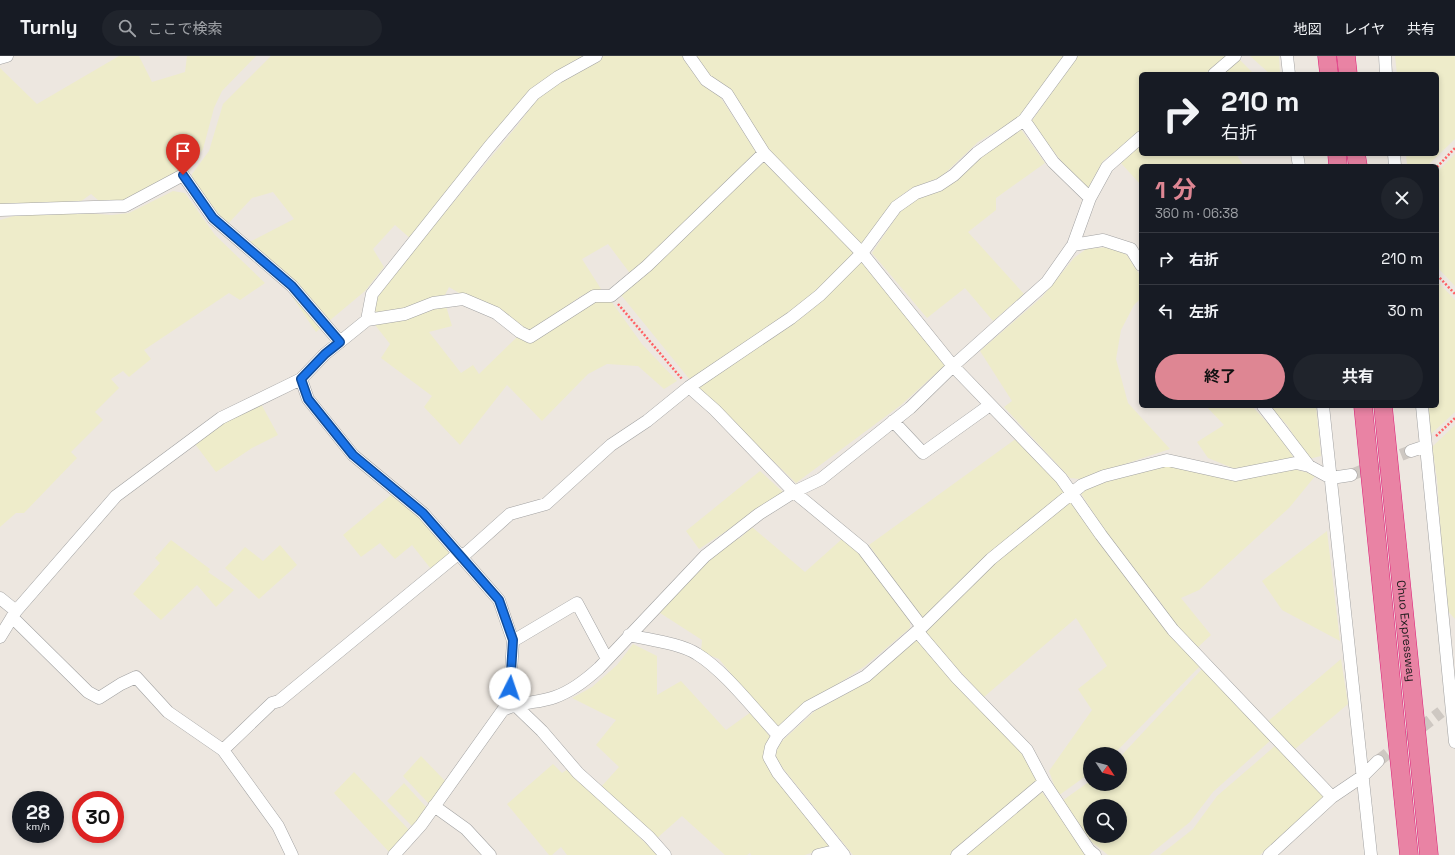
<!DOCTYPE html>
<html lang="ja">
<meta charset="utf-8">
<style>
body{margin:0;font-family:"Space Grotesk","Noto Sans JP",sans-serif;background:#20242c;color:#f1f3f6;height:100vh;display:flex;flex-direction:column;font-size:15px;white-space:nowrap}
*{box-sizing:border-box;margin:0}
p{font-size:13px;color:#9ea1a6}
.icon{flex:none;width:22px;height:22px;fill:none;stroke:currentColor;stroke-width:2;stroke-linecap:round;stroke-linejoin:round}
.map{position:relative;flex:1;overflow:hidden}
.details{position:absolute;left:1139px;top:108px;width:300px;height:244px;display:flex;flex-direction:column;background:#171b24;border-radius:6px;box-shadow:0 2px 6px #0003}
.details>*{flex:none}
.guide{position:absolute;left:1139px;top:16px;width:300px;height:84px;border-radius:6px;box-shadow:0 2px 6px #0003;background:#171b24;color:#f1f3f6;overflow:hidden}
.needle{width:26px;rotate:126deg}
.tools{position:absolute;left:1083px;top:691px;display:grid;gap:8px}
.tools a{display:grid;place-items:center;width:44px;height:44px;border-radius:50%;background:#171b24;box-shadow:0 2px 6px #0003;font-size:20px}
.speed{position:absolute;left:12px;top:735px;display:flex;gap:8px;font-size:20px;font-weight:700;text-align:center}
.speed>*{display:grid;place-content:center;width:52px;height:52px;border-radius:50%;background:#171b24;box-shadow:0 2px 6px #0003;line-height:1}
.speed small{font-size:10px;font-weight:400}
.speed .limit{border:6px solid #d22;background:#fff;color:#111}
.pin{position:absolute;display:grid;place-items:center;width:34px;height:34px;color:#fff;margin:-41px -17px;border-radius:50% 50% 50% 0;rotate:-45deg;box-shadow:0 0 4px #0007}
.pin .icon{rotate:45deg}
.me{position:absolute;width:44px;margin:-22px;rotate:4deg;stroke-linejoin:round;filter:drop-shadow(0 0 3px #0008)}
.turn{display:flex;align-items:center;gap:14px;height:84px;padding:0 16px;font-size:18px}
.turn .icon{width:52px;height:52px;stroke-width:2.5}
.turn b{display:block;font-size:28px;line-height:34px}
.round{display:grid;place-items:center;flex:none;width:42px;height:42px;border-radius:21px;background:#20242c}
.head{display:flex;align-items:center;justify-content:space-between;height:68px;padding:0 16px}
h1{font-size:24px;font-weight:700;line-height:30px;color:#de8693}
.action{display:flex;gap:8px;margin-top:auto;padding:8px 16px}
.action a{flex:1;height:46px;border-radius:24px;background:#de8693;color:#111;font-size:16px;font-weight:700;line-height:46px;text-align:center}
.action a+a{background:#20242c;color:#f1f3f6}
ul{padding:0;list-style:none}
li{display:flex;align-items:center;gap:12px;height:52px;padding:0 16px;border-top:1px solid #363941}
li div{flex:1}
li b{display:block;font-size:15px}
li em{font-style:normal}
header{display:flex;align-items:center;gap:24px;box-sizing:border-box;height:56px;padding:0 20px;background:#171b24;border-bottom:1px solid #363941}
header strong{font-size:19px}
nav{display:flex;gap:22px;margin-inline-start:auto;font-size:14px}
.search{width:280px;height:36px;background:#20242c;display:flex;align-items:center;gap:10px;box-sizing:border-box;padding:0 14px;border-radius:22px;color:#9ea1a6;font-size:15px}
.map>svg:first-child{display:block}
.farmland{fill:#eeecca;fill-rule:evenodd}
.lines{fill:none;stroke-linecap:round;stroke-linejoin:round}
.minor-tunnel{stroke:#cec8c2;stroke-width:12;stroke-dasharray:12 6;stroke-linecap:butt}
.minor-casing{stroke:#a2a2a2;stroke-width:13}
.highway-casing{stroke:#dc1d77;stroke-width:19}
.path{stroke:#ff6064;stroke-width:2.5;stroke-dasharray:2 2;stroke-linecap:butt}
.minor{stroke:#fff;stroke-width:12}
.highway{stroke:#e983a4;stroke-width:18}
.route-casing{stroke:#114b97;stroke-width:10}
.route{stroke:#1a73e8;stroke-width:7}
.labels{text-anchor:middle;stroke-width:4;stroke-linejoin:round;paint-order:stroke}
.street-label{font-size:12px;fill:#1b1b1b;stroke:#fff}
</style>
<header>
<strong>Turnly</strong>
<div class="search"><svg class="icon" aria-label="search" viewBox="0 0 24 24"><circle cx="10" cy="10" r="6"/><path d="M15 15l6 6"/></svg>ここで検索</div>
<nav><a>地図</a><a>レイヤ</a><a>共有</a></nav>
</header>
<div class="map">
<svg width="1455" height="799" viewBox="0 0 1455 799">
<rect width="100%" height="100%" fill="#ede7e0"/>
<path class="farmland" d="M 119,0 L 139,0 L 152,26 L 185,16 L 187,0 L 256,0 L 222,35 L 214,52 L 203,93 L 183,119 L 125,150 L 105,150 L 91,138 L 80,146 L 0,154 L 0,12 L 37,48 Z
M 271,0 L 587,0 L 545,25 L 411,183 L 395,169 L 373,193 L 384,211 L 365,235 L 316,276 L 287,233 L 242,190 L 294,163 L 273,136 L 252,142 L 226,170 L 192,126 L 192,118 L 209,95 L 223,48 Z
M 604,0 L 682,0 L 701,28 L 719,39 L 757,97 L 632,220 L 608,188 L 582,203 L 601,233 L 581,240 L 533,275 L 522,275 L 449,231 L 444,241 L 380,258 L 373,254 L 375,245 L 385,228 L 517,70 L 539,40 Z
M 695,0 L 1065,0 L 1017,63 L 978,86 L 941,121 L 910,133 L 894,145 L 861,190 L 773,100 Z
M 1077,0 L 1227,0 L 1207,18 L 1141,18 L 1141,74 L 1103,105 L 1088,132 L 1065,110 L 1031,66 Z
M 1250,0 L 1279,0 L 1280,18 L 1270,18 Z
M 1395,0 L 1455,0 L 1455,83 L 1427,110 L 1407,110 L 1406,98 L 1437,98 L 1437,18 L 1397,18 Z
M 1239,3 L 1254,18 L 1222,18 Z
M 1020,72 L 1045,107 L 996,142 L 996,154 L 968,176 L 1024,238 L 993,265 L 965,232 L 927,262 L 872,197 L 901,154 Z
M 1141,88 L 1141,98 L 1236,98 L 1244,110 L 1141,110 L 1141,129 L 1120,106 Z
M 1455,98 L 1455,230 L 1437,211 L 1437,116 Z
M 763,104 L 855,198 L 798,251 L 691,325 L 621,239 Z
M 173,135 L 185,137 L 215,179 L 265,227 L 240,244 L 229,237 L 144,294 L 151,303 L 129,321 L 123,315 L 111,323 L 119,332 L 95,356 L 103,364 L 71,396 L 77,402 L 24,457 L 16,457 L 0,471 L 0,164 L 14,160 L 67,156 L 112,159 L 129,157 Z
M 1110,191 L 1127,199 L 1141,221 L 1141,242 L 1134,249 L 1121,274 L 1116,303 L 1128,347 L 1170,393 L 1080,423 L 1070,422 L 1004,351 L 1012,345 L 980,295 L 1042,241 L 1074,202 L 1086,193 Z
M 860,206 L 864,207 L 945,309 L 901,349 L 796,427 L 697,331 Z
M 1437,225 L 1455,244 L 1455,356 L 1430,379 L 1428,350 L 1437,350 Z
M 603,244 L 611,245 L 642,288 L 677,325 L 664,333 L 638,310 L 607,308 L 588,318 L 542,365 L 507,329 L 460,389 L 424,351 L 432,340 L 381,302 L 390,288 L 375,269 L 446,250 L 452,270 L 429,276 L 461,317 L 473,309 L 479,318 L 517,281 L 534,284 L 590,248 Z
M 260,346 L 278,379 L 252,392 L 216,416 L 195,388 L 234,360 Z
M 1206,350 L 1252,350 L 1276,376 L 1294,402 L 1235,413 L 1208,402 L 1197,386 L 1224,369 Z
M 1269,350 L 1316,350 L 1321,400 L 1309,403 L 1287,369 Z
M 1455,369 L 1455,563 L 1446,553 L 1437,423 L 1432,391 Z
M 1017,382 L 1066,436 L 989,497 L 922,564 L 869,489 Z
M 1167,410 L 1231,423 L 1290,412 L 1316,419 L 1289,452 L 1199,534 L 1181,542 L 1211,579 L 1197,592 L 1178,573 L 1161,547 L 1106,477 L 1080,436 L 1107,422 Z
M 760,415 L 784,437 L 699,493 L 686,475 Z
M 392,438 L 413,454 L 451,497 L 431,513 L 412,489 L 395,503 L 380,487 L 361,501 L 343,479 Z
M 1071,444 L 1174,584 L 1200,610 L 1114,698 L 1090,698 L 1090,717 L 1058,740 L 1049,715 L 1092,654 L 1078,633 L 1107,610 L 1076,562 L 984,641 L 923,576 L 986,513 Z
M 752,471 L 805,516 L 842,483 L 858,492 L 910,561 L 910,572 L 865,610 L 814,644 L 783,670 L 773,669 L 719,603 L 701,596 L 702,584 L 657,555 L 712,499 L 737,480 L 739,483 Z
M 1327,475 L 1340,585 L 1282,554 L 1262,525 Z
M 171,484 L 210,513 L 208,516 L 234,534 L 216,551 L 197,529 L 161,564 L 133,538 L 160,507 L 155,502 Z
M 280,489 L 297,509 L 259,543 L 225,512 L 245,491 L 263,505 Z
M 916,582 L 1020,694 L 1038,724 L 950,799 L 853,799 L 777,705 L 776,696 L 781,686 L 816,654 L 855,633 Z
M 633,588 L 657,600 L 657,639 L 681,625 L 726,674 L 751,656 L 770,681 L 764,699 L 831,790 L 805,799 L 751,799 L 750,797 L 747,799 L 725,799 L 682,760 L 656,783 L 601,731 L 619,711 L 596,689 L 616,664 L 572,642 L 592,631 L 617,609 Z
M 1341,603 L 1348,648 L 1295,693 L 1267,666 Z
M 1203,612 L 1271,684 L 1213,736 L 1190,766 L 1149,799 L 1108,799 L 1092,786 L 1062,745 L 1090,725 L 1090,728 L 1120,728 L 1120,701 ZM 1090,750 L 1120,750 L 1120,780 L 1090,780 Z
M 1275,690 L 1325,740 L 1260,799 L 1160,799 L 1193,773 L 1217,740 Z
M 421,700 L 446,726 L 430,749 L 403,720 Z
M 553,708 L 562,717 L 568,713 L 658,799 L 567,799 L 561,791 L 552,799 L 549,799 L 507,748 Z
M 354,716 L 410,775 L 390,797 L 334,737 Z
M 404,727 L 427,752 L 414,772 L 387,745 Z
M 1042,736 L 1069,774 L 1087,796 L 1084,799 L 966,799 Z"/>
<g class="lines">
<path class="minor-tunnel" d="M 1351,419 L 1411,395
M 1378,705 L 1441,656"/>
<defs>
<path id="minor" d="M 689,0 L 706,24 L 727,38 L 764,97 L 862,197 L 953,310 L 1061,422 L 1101,479 L 1173,574 L 1332,741
M 1287,0 L 1289,18
M 1385,0 L 1386,18
M 0,2 L 7,0
M 1214,18 L 1235,0
M 1024,64 L 1071,0
M 1297,98 L 1299,110
M 1394,98 L 1395,110
M 0,154 L 125,150 L 183,119 L 213,162 L 292,230 L 340,286
M 1073,189 L 1103,184 L 1131,193 L 1141,209
M 367,264 L 372,238 L 489,91 L 534,38 L 558,21 L 596,0
M 301,323 L 308,343 L 353,399 L 423,457 L 499,544 L 513,585 L 510,632 L 515,649 L 542,675 L 578,717 L 649,781 L 665,799
M 689,331 L 715,354 L 794,436 L 863,493 L 922,571
M 1263,350 L 1309,410
M 1323,350 L 1371,799
M 1422,350 L 1455,686
M 893,365 L 923,397 L 990,349
M 1411,395 L 1426,390
M 462,501 L 510,458 L 546,448 L 611,389 L 647,365 L 689,331 L 791,262 L 820,239 L 862,197 L 896,151 L 916,137 L 939,129 L 954,119 L 977,97 L 1024,64 L 1053,106 L 1090,142
M 0,542 L 16,555
M 12,561 L 88,636 L 99,642 L 121,628 L 136,621 L 168,656 L 223,694 L 278,770 L 292,799
M 917,575 L 957,622 L 1027,694 L 1044,726 L 1089,794 L 1095,799
M 629,579 C 649,584 680,587 697,598 C 725,615 755,655 778,679
M 0,581 L 16,555 L 116,440 L 221,362 L 301,323 L 325,298 L 367,264 L 405,258 L 433,247 L 463,243 L 496,257 L 520,276 L 530,281 L 594,240 L 611,240 L 647,210 L 764,97
M 513,585 L 577,547 L 607,603
M 223,694 L 272,647 L 279,645 L 459,497
M 434,750 L 466,773 L 490,799
M 394,799 L 421,769 L 503,654 C 520,646 538,647 555,641 C 572,635 586,624 599,612 L 705,500 L 759,458 L 794,436 L 821,423 L 910,352 L 953,310 L 1047,226 L 1073,189 L 1090,142 L 1107,111 L 1141,81
M 818,799 L 839,794
M 844,799 L 778,717 L 769,701 L 771,691 L 778,679 L 808,651 L 866,620 L 922,571 L 991,503 L 1082,429 L 1104,420 L 1167,404 L 1235,419 L 1296,407 L 1309,410 L 1331,422 L 1351,419
M 957,799 L 1044,726
M 1269,799 L 1332,741 L 1363,720 L 1378,705"/>
<g id="highway">
<path d="M 1327,0 L 1329,18"/>
<path d="M 1346,0 L 1348,18"/>
<path d="M 1337,98 L 1338,110"/>
<path d="M 1356,98 L 1358,110"/>
<path d="M 1363,350 L 1409,799"/>
<path id="s1" d="M 1383,350 L 1429,799"/>
</g>
</defs>
<use href="#minor" class="minor-casing"/>
<use href="#highway" class="highway-casing"/>
<path class="path" d="M 1437,111 L 1455,92
M 1437,219 L 1455,238
M 618,248 L 682,323
M 1436,380 L 1455,362"/>
<use href="#minor" class="minor"/>
<use href="#highway" class="highway"/>
</g>
<g class="lines">
<defs>
<path id="route" d="M 183,119 L 213,162 L 292,230 L 340,286 L 325,298 L 301,323 L 308,343 L 353,399 L 423,457 L 499,544 L 513,584 L 510,632"/>
</defs>
<use href="#route" class="route-casing"/>
<use href="#route" class="route"/>
</g>
<g class="labels">
<g class="street-label">
<text dy="4" stroke="none"><textPath href="#s1" startOffset="226">Chuo Expressway</textPath></text>
</g>
</g>
</svg>
<div class="tools">
<a><svg class="needle" viewBox="-14 -14 28 28"><path d="M0-13l5 13h-10z" fill="#e53935"/><path d="M0 13l5-13h-10z" fill="#9ea1a6"/></svg></a>
<a><svg class="icon" aria-label="search" viewBox="0 0 24 24"><circle cx="10" cy="10" r="6"/><path d="M15 15l6 6"/></svg></a>
</div>
<div class="speed"><div>28<small>km/h</small></div><div class="limit">30</div></div>
<div class="pin" style="left:183px;top:119px;background:#d93025"><svg class="icon" aria-label="arrive" viewBox="0 0 24 24"><path d="M6 21V4h12l-3 4 3 4H6"/></svg></div>
<svg class="me" style="left:510px;top:632px" viewBox="-20 -20 40 40"><circle r="19" fill="#fff"/><path d="M0-13L10 11 0 6-10 11z" fill="#1a73e8"/></svg>
<div class="guide">
<div class="turn"><svg class="icon" aria-label="right" viewBox="0 0 24 24"><path d="M7 20v-9h11M14 6l5 5-5 5"/></svg><div><b>210 m</b>右折</div></div>
</div>
<section class="details">
<div class="head"><div><h1>1 分</h1><p>360 m · 06:38</p></div><a class="round"><svg class="icon" aria-label="close" viewBox="0 0 24 24"><path d="M6 6l12 12M18 6L6 18"/></svg></a></div>
<ul>
<li><svg class="icon" aria-label="right" viewBox="0 0 24 24"><path d="M7 20v-9h11M14 6l5 5-5 5"/></svg><div><b>右折</b></div><em>210 m</em></li>
<li><svg class="icon" aria-label="left" viewBox="0 0 24 24"><path d="M17 20v-9H6M10 6l-5 5 5 5"/></svg><div><b>左折</b></div><em>30 m</em></li>
</ul>
<div class="action"><a>終了</a><a>共有</a></div>
</section>
</div>
